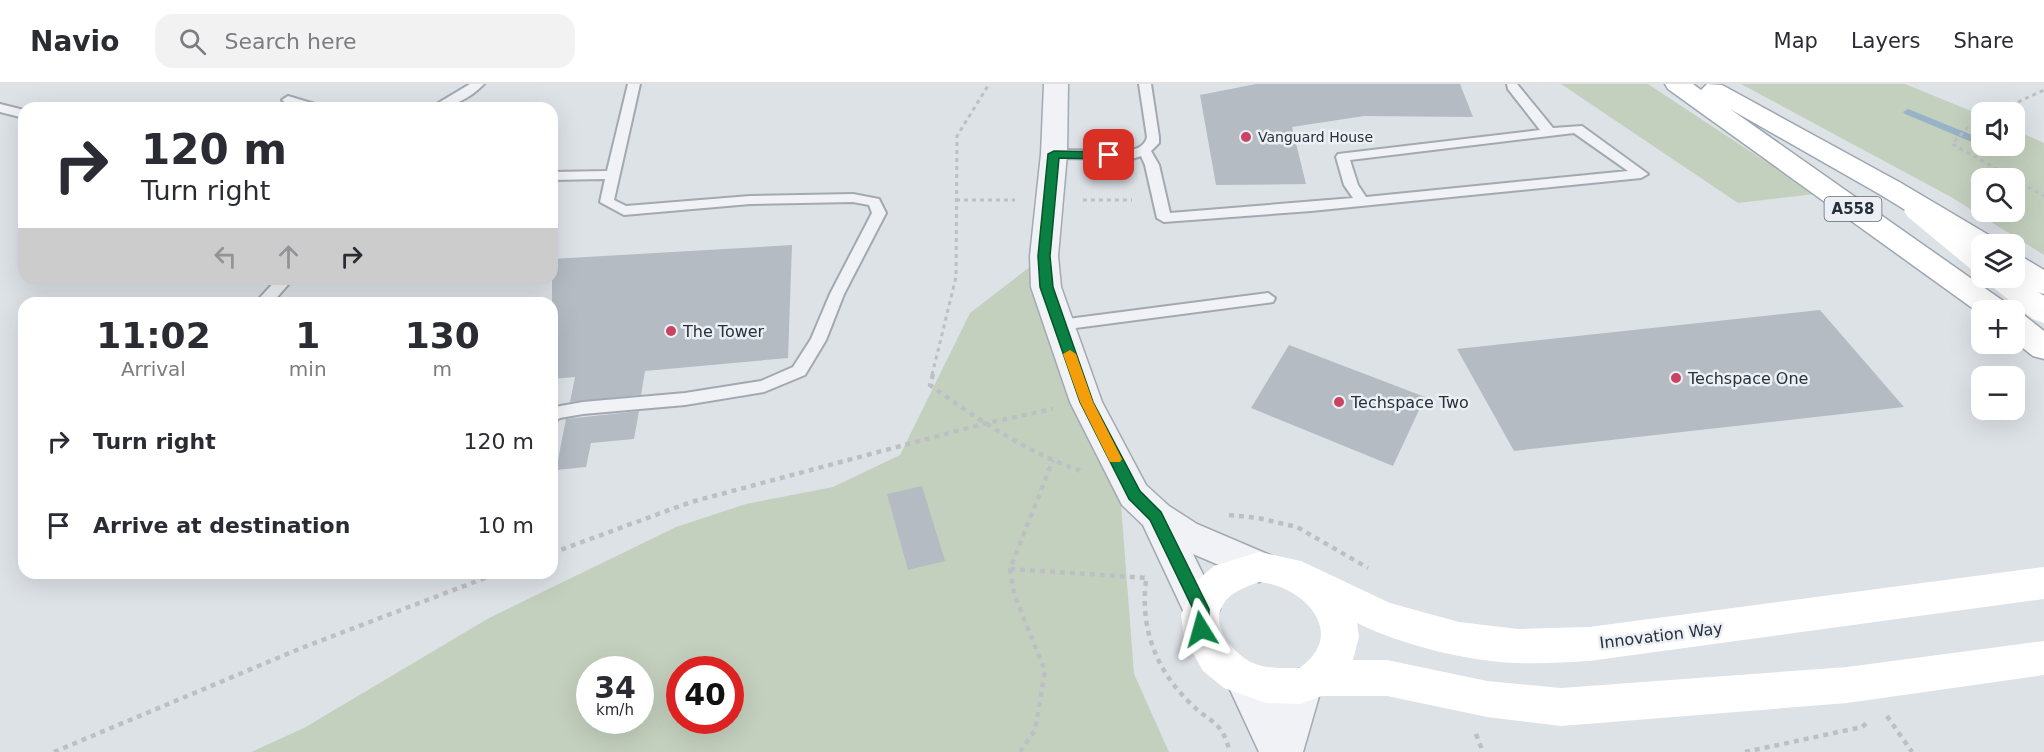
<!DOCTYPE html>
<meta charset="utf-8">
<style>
body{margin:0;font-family:"DejaVu Sans",sans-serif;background:#f2f2f3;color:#2b2b33;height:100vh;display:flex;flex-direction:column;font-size:22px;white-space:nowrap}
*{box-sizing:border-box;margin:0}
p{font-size:20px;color:#7c7c81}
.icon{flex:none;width:33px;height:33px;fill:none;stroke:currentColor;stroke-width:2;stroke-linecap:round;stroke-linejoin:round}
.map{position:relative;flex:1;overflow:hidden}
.drawer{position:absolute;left:18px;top:213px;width:540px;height:282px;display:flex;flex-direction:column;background:#fff;border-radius:18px;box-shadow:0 6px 24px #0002}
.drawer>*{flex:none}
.banner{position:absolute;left:18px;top:18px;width:540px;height:183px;border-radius:18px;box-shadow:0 6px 24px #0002;background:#fff;color:#2b2b33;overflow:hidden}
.controls{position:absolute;left:1971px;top:18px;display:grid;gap:12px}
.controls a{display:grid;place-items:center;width:54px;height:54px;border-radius:12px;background:#fff;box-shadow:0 6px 24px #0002;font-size:30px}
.speed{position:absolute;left:576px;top:572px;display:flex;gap:12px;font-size:30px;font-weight:700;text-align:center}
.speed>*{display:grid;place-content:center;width:78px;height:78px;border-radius:50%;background:#fff;box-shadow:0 6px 24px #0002;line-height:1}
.speed small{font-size:15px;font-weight:400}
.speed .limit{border:9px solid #d22;background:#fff;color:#111}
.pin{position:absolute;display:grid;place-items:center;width:51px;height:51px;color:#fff;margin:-26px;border-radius:12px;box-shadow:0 3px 9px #0006}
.me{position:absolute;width:66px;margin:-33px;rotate:352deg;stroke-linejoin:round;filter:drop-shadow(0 0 4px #0008)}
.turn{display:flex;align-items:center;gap:21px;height:126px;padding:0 24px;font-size:27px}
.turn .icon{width:78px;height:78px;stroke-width:2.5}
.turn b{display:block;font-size:42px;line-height:51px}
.lanes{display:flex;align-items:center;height:57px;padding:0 24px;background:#0003;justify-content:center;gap:30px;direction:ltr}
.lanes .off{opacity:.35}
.eta{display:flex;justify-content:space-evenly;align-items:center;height:102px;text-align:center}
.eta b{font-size:36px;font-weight:700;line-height:42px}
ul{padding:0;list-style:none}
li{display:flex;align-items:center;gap:18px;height:84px;padding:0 24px}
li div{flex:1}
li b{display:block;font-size:22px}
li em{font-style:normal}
header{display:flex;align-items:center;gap:36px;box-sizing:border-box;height:84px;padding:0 30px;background:#fff;border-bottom:2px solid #e1e1e2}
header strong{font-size:28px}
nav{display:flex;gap:33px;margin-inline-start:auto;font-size:21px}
.search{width:420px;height:54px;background:#f2f2f3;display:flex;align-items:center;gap:15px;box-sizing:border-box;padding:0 21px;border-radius:18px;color:#7c7c81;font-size:22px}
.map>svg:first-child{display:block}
.green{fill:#c4d0be;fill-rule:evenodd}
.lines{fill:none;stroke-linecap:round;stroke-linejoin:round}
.stream{fill:#98b2c7;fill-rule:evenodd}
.building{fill:#b5bbc3}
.lane-casing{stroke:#a3a9b1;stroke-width:4}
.street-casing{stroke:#a3a9b1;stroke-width:3}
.primary-casing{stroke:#9da7b2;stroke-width:3}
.path-far1{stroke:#bcc0c5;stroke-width:3;stroke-dasharray:4 4;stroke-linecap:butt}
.path{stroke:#bcc0c5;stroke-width:4.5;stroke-dasharray:5 5;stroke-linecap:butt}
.lane{fill:#f0f2f5;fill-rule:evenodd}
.street{fill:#f0f2f5;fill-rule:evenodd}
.secondary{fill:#fff;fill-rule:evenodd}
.primary{fill:#fff;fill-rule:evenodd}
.route{fill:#0b8043;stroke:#07532c;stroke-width:1.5}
.slow{fill:#f59e0b}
.poi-dot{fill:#cb4363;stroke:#ecf0f4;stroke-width:2}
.labels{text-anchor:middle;stroke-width:5;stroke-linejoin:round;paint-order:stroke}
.far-poi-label{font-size:14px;fill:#27313d;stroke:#ecf0f4;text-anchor:start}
.shield{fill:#ecf0f4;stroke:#626a74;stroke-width:1.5}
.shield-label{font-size:15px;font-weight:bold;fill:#27313d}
.poi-label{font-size:16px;fill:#27313d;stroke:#ecf0f4;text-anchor:start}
.street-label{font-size:16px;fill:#27313d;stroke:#ecf0f4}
</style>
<header>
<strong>Navio</strong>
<div class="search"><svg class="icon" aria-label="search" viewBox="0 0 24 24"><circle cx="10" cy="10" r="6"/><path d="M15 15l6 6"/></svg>Search here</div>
<nav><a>Map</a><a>Layers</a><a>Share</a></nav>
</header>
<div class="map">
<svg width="2044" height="668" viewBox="0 0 2044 668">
<rect width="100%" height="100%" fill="#dde2e7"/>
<path class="green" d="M 1561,0 L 1648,0 L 1815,110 L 1738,119 Z
M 1741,0 L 1905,0 L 1981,31 L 1982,62 L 2014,62 L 2015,46 L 2044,59 L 2044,171 L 1951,113 ZM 1982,94 L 2014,94 L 2014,128 L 1982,128 Z
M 1044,172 L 1118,381 L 1134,590 L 1169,668 L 251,668 L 304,644 L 489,534 L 676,443 L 746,420 L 833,403 L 900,371 L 970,229 ZM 590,585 L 640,585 L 640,636 L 590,636 ZM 680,585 L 730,585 L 730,636 L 680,636 Z"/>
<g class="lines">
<path class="stream" d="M 1908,25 L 1982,55 L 1982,62 L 1983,62 L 1979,61 L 1905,30 L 1903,28 Z"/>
</g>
<path class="building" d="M 1256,0 L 1460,0 L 1473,33 L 1364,32 L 1292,43 L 1306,100 L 1216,101 L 1200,11 Z
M 792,161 L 788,274 L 645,287 L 641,311 L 570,318 L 575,293 L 552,295 L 552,175 Z
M 1820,226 L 1904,323 L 1514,367 L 1457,265 Z
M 1289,261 L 1425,313 L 1393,382 L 1251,324 Z
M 639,327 L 634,355 L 591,359 L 586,383 L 556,386 L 566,335 Z
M 922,402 L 945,477 L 908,486 L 887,410 Z"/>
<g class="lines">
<defs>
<path id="lane" d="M 470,0 L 484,0 C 470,15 450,24 430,24 Z
M 628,0 L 640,0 L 614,116 L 626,122 L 750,112 L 853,110 L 879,115 L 886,129 L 844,210 L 826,256 L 805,291 L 764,308 L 685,321 L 583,330 L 560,334 L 552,339 L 552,324 L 555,323 L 583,318 L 685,309 L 761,297 L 793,283 L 811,255 L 830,210 L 872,129 L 869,121 L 853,118 L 750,120 L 624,131 L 600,118 L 605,95 L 552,96 L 552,88 L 607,87 Z
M 1139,0 L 1151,0 L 1159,53 L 1159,59 L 1151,67 L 1159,81 L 1170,129 L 1353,114 L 1344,101 L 1336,73 L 1338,70 L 1540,46 L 1508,5 L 1507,0 L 1517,0 L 1553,44 L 1582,42 L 1648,90 L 1641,94 L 1311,127 L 1164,138 L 1157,134 L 1145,81 L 1141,72 L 1132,75 L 1054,74 L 1047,70 L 1054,66 L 1130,67 C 1138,64 1145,62 1147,53 ZM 1574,49 L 1628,87 L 1366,113 L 1358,101 L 1350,76 Z
M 288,12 L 318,21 L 320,24 C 307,24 292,25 282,16 Z
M 0,20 L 24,26 L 24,34 L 0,28 Z
M 277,195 L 293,195 L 272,219 L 255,219 Z
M 1268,209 L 1275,214 L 1273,218 L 1060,246 L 1055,245 L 1052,241 L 1055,237 L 1060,236 Z"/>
<path id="street" d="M 1044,0 L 1068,0 L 1067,70 L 1058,172 L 1061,203 L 1102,318 L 1146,401 L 1169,422 L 1197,440 L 1272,472 L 1277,483 L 1272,494 L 1259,498 L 1193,470 L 1220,525 L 1214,537 L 1201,541 L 1188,537 L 1143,441 L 1122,421 L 1070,318 L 1031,203 L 1030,172 L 1041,70 Z
M 1246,579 L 1260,584 L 1277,617 L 1288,589 L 1302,584 L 1316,589 L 1322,602 L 1303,668 L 1259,668 L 1226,597 L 1232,584 Z"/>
<path id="primary" d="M 1665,0 L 1693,0 L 1701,6 L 1707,0 L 1722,1 L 1901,99 L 1992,153 L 1996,160 L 1982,160 L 1982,169 L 1972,167 L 1881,111 L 1730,25 L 2006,219 L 2010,226 L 1982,226 L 1982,231 L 1668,5 Z
M 2014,171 L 2024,174 L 2044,186 L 2044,210 L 2034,207 L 2012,194 L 2014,194 Z
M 2014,229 L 2025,232 L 2044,247 L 2044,275 L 2033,272 L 2014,257 Z"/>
</defs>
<use href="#lane" class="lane-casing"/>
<use href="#street" class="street-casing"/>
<use href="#primary" class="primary-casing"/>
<path class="path-far1" d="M 1996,28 L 2044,6
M 1982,35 L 1969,42 L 1952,60 L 2013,94
M 2014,95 L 2044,112
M 956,116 L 1015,116
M 1083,116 L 1132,116
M 932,291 L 956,193 L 957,52 L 989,0"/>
<path class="path" d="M 933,290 L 930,301 C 979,336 1027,369 1084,388
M 1229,431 L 1258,434 L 1297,443 L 1368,484
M 552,469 L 691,418 L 983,340 L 1053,325
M 1010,485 L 1147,494
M 1146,497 C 1140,544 1156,586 1190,619 C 1212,641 1221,635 1230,668
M 1887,632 L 1912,668
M 1476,650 L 1483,668
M 54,668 L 299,565 L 498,489
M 1020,668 L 1035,646 L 1045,587 L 1014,510 L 1010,485 L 1053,376
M 1745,668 L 1862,643 L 1869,637"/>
<use href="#lane" class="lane"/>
<use href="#street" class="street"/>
<path class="secondary" d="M 1918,118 L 1928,121 L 1982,164 L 1982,189 L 1972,186 L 1908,133 L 1904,127 L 1908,121 Z
M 2014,190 L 2044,212 L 2044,239 L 2033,235 L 1990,201 L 1985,194 L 2014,194 Z
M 1259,468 L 1301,477 L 1390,519 L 1459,538 L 1518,545 L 1589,543 L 2044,483 L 2044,515 L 1589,577 C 1566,578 1542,580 1519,579 C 1470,578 1401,561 1357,539 L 1359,553 L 1353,576 L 1387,576 L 1487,597 L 1561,604 L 1847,583 L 2044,557 L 2044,591 L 1847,619 L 1561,642 L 1487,633 L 1387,612 L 1322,612 L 1300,620 L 1266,619 L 1224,604 L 1203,587 L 1184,553 L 1181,531 L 1194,499 L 1214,482 ZM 1259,498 C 1304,502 1349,550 1299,584 C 1283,584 1267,585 1253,579 C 1234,570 1208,541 1224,519 C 1232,507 1246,503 1259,498 Z"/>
<use href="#primary" class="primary"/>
</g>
<path class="route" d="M 1054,67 L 1109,68 L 1115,71 L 1109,75 L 1059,74 L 1050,172 L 1053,203 L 1093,318 L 1140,407 L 1161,428 L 1209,525 L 1209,545 L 1207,550 L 1201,552 L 1195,550 L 1193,545 L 1193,525 L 1150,436 L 1129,415 L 1080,318 L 1040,203 L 1038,172 L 1048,70 Z"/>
<path class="slow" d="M 1070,266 L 1076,270 L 1093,318 L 1122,375 L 1120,378 L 1110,378 L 1080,318 L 1063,270 Z"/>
<g class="poi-dot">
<circle cx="1246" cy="53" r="6"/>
<circle cx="671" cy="247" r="6"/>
<circle cx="1676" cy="294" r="6"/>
<circle cx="1339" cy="318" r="6"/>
</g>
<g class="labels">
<g class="far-poi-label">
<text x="1258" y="58">Vanguard House</text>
</g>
<rect class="shield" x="1824.5" y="113" width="57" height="24" rx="4.5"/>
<g class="shield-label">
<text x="1853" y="130">A558</text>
</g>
<g class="poi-label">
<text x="683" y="253">The Tower</text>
<text x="1688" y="300">Techspace One</text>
<text x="1351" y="324">Techspace Two</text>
</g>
<g class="street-label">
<text transform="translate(1661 551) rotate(-7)" y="6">Innovation Way</text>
</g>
</g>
</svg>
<div class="controls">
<a><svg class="icon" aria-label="sound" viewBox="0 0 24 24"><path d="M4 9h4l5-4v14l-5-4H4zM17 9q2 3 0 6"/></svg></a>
<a><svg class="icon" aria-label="search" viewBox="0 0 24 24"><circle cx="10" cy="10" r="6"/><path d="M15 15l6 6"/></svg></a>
<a><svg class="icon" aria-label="layers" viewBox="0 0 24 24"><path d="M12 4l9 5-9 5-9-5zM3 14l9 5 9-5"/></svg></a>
<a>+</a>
<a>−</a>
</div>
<div class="speed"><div>34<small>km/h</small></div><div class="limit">40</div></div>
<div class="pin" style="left:1109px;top:71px;background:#d93025"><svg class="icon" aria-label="arrive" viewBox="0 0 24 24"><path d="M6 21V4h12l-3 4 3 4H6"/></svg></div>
<svg class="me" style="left:1201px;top:545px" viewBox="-20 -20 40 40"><path d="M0-17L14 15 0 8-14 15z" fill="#0b8043" stroke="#fff" stroke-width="4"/></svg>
<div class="banner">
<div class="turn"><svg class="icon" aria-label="right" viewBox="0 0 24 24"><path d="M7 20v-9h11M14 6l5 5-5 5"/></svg><div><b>120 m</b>Turn right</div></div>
<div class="lanes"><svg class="icon off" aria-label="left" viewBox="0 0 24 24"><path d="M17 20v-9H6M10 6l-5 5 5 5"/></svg><svg class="icon off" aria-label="ahead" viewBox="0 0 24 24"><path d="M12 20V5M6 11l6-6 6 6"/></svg><svg class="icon" aria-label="right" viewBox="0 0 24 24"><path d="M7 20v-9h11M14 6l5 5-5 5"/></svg></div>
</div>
<section class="drawer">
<div class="eta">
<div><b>11:02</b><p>Arrival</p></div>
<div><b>1</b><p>min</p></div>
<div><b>130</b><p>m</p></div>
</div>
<ul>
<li><svg class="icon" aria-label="right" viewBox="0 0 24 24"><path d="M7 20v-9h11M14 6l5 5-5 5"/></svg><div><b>Turn right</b></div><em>120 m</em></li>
<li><svg class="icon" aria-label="arrive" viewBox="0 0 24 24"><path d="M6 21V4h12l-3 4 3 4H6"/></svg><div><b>Arrive at destination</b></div><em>10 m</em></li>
</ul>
</section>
</div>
